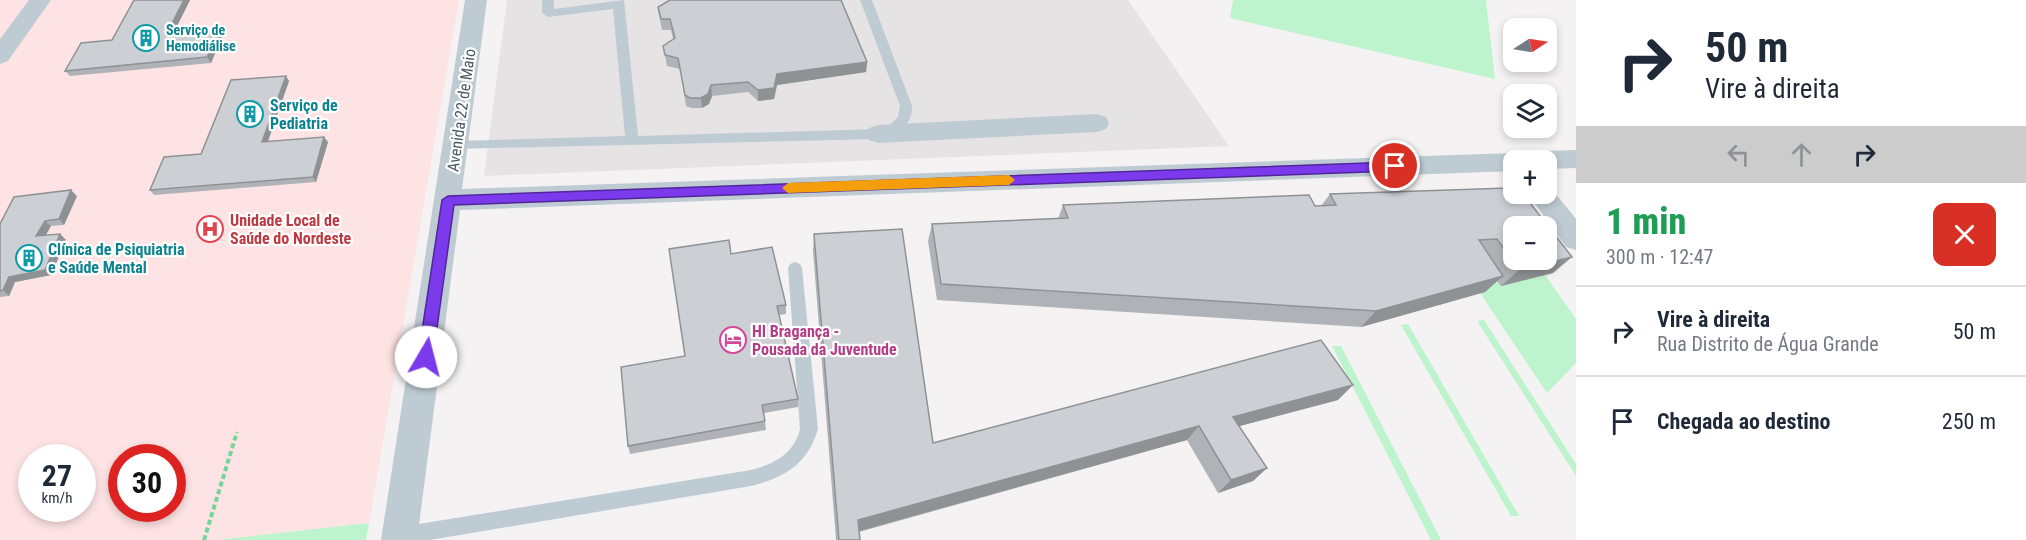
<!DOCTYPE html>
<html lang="pt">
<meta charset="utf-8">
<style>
body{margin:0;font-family:"Roboto Condensed",sans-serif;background:#f6f6f7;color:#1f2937;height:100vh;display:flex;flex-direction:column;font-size:22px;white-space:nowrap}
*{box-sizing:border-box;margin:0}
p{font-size:20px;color:#747a83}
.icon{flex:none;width:33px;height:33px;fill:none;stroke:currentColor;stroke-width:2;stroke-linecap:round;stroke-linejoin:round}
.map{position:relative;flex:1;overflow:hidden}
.sheet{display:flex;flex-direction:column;background:#fff;width:450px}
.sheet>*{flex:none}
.guide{background:#fff;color:#1f2937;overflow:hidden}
.needle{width:39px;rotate:78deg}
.tools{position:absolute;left:1503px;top:18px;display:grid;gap:12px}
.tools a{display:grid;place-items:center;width:54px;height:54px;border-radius:12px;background:#fff;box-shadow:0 3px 9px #0003;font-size:30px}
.speed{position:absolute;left:18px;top:444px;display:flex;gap:12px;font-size:30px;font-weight:700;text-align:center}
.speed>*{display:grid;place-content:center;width:78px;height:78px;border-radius:50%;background:#fff;box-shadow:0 3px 9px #0003;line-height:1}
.speed small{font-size:15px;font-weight:400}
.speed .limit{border:9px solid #d22;background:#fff;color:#111}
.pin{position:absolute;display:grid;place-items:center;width:51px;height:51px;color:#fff;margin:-26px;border:3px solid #fff;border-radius:50%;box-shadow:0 2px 6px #0007}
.me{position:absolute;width:66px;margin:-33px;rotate:8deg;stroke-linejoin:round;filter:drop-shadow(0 0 4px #0008)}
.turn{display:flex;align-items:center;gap:21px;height:126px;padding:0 30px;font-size:27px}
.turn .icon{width:78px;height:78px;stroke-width:2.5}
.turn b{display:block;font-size:42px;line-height:51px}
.lanes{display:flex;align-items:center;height:57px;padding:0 30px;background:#0003;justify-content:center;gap:30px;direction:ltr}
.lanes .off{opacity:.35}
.round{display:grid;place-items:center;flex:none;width:63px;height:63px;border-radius:12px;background:#f6f6f7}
.overview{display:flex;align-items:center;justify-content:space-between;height:102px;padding:0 30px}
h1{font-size:36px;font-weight:800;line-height:45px;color:#1e9e55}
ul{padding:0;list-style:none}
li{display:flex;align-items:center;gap:18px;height:90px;padding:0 30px;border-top:2px solid #e0e1e3}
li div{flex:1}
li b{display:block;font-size:22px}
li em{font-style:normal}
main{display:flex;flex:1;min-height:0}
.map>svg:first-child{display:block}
.education{fill:#e6e3e4}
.medical{fill:#fee3e4;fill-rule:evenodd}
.green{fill:#bef4cd}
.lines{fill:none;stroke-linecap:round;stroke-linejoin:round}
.path{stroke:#72d699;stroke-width:4;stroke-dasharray:5 3;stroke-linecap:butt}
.lane{fill:#bfcbd3;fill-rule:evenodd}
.street{fill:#bfcbd3;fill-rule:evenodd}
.wall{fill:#afb3b7}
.shaded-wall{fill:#8f9295}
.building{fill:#ccd0d5;stroke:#8f9295;stroke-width:1.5;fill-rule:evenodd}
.route{fill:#7c3aed;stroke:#51269a;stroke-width:1.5}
.slow{fill:#f59e0b}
.labels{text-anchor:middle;stroke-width:4.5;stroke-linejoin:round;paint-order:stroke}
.far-culture-label{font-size:14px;font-weight:bold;fill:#0d838f;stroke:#fff;text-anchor:start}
.culture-label{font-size:16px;font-weight:bold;fill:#0d838f;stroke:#fff;text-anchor:start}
.street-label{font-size:16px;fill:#485862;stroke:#fff}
.health-label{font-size:16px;font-weight:bold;fill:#be3a42;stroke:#fff;text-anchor:start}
.hotel-label{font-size:16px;font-weight:bold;fill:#b23c85;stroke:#fff;text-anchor:start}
</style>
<main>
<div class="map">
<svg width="1576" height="540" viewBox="0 0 1576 540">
<rect width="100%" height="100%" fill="#f4f2f2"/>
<path class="education" d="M 507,0 L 1128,0 L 1229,146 L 484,176 Z"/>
<path class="medical" d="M 0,0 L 459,0 L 369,523 L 217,540 L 0,540 ZM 32,458 L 82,458 L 82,508 L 32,508 ZM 122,458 L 172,458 L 172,508 L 122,508 Z"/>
<path class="green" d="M 1233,0 L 1486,0 L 1495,79 L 1230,18 Z
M 1480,255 L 1545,275 L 1576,319 L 1576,363 L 1547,393 L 1480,293 Z
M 1484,320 L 1576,464 L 1576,476 L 1477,321 Z
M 1408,324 L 1519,516 L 1511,516 L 1401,325 Z
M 1332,346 L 1341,346 L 1441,540 L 1431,540 Z
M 369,523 L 366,540 L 217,540 Z"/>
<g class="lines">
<path class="path" d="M 204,540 L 237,432"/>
<path class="lane" d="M 542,0 L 554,0 L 554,9 L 624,0 L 638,136 L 878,129 L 890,125 L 898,117 L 900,106 L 860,0 L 872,0 L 912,106 C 913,127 896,134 878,139 L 451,149 L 449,146 L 451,143 L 456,141 L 625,136 L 613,9 L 548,17 L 542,13 Z
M 795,262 L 800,264 L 802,268 L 818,429 C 808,464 784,478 751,486 L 430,540 L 392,540 L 391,536 L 393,530 L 400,527 L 751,470 C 774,464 794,454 800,429 L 788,268 L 790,264 Z"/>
<path class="street" d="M 29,0 L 51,0 L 8,61 L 0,64 L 0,39 Z
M 465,0 L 487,0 L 462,189 L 1514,153 L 1523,155 L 1526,160 L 1514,160 L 1514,171 L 460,210 L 417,540 L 381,540 Z
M 1097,114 L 1106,117 L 1109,123 L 1106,129 L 1097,132 L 878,143 L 869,140 L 865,134 L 869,128 L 878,125 Z
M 1576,150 L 1576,168 L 1546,169 L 1546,160 L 1531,160 L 1535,153 L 1544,151 Z
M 1546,186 L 1550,187 L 1576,219 L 1576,250 L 1566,247 L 1528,194 L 1546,194 Z"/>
</g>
<path class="wall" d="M 134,0 L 190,0 L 173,34 L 223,35 L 211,63 L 70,76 L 65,71 L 112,40 Z
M 669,0 L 841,0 L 867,62 L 866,72 L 777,85 L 774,99 L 758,101 L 748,92 L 712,96 L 709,104 L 702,108 L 691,108 L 686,106 L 680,69 L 667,66 L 663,46 L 673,39 L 671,30 L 662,30 L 658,10 L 669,1 Z
M 289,81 L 268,141 L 328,142 L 316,182 L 154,195 L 150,190 L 201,154 Z
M 1509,188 L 1553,273 L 1501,286 L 1497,281 L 1485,292 L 1361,327 L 937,300 L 928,241 L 932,224 L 1058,219 L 1063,205 L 1315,206 L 1321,206 L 1330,194 Z
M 77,196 L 64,225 L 51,226 L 45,236 L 60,234 L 66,240 L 51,275 L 15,282 L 9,296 L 0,297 L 0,224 Z
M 814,234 L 933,443 L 1338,400 L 1239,426 L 1267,468 L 1253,481 L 1218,493 L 1187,440 L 859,532 L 860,540 L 836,540 L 813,251 Z
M 731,254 L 786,305 L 786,314 L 779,315 L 798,399 L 798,407 L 764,413 L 766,430 L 630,454 L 628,446 L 685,356 Z"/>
<path class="shaded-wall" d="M 184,0 L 190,0 L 170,40 L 166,35 Z
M 220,30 L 223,35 L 211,63 L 207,57 Z
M 867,62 L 866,72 L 777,85 L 774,99 L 758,101 L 758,90 L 777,74 Z
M 286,76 L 289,81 L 266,147 L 262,142 Z
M 711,85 L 712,96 L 709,104 L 702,108 L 701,98 Z
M 324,137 L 328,142 L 316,182 L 313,177 Z
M 71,190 L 77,196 L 64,225 L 59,219 Z
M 45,221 L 51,226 L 42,242 L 36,236 Z
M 60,234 L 66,240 L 51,275 L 15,282 L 9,296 L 3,290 L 9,277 Z
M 1572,257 L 1553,273 L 1501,286 L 1519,270 Z
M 1503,276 L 1485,292 L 1361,327 L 1376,311 Z
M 1353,385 L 1338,400 L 1221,431 L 1233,417 Z
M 1199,426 L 1187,440 L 856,532 L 858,520 Z
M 1267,468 L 1253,481 L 1218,493 L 1231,480 Z"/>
<path class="building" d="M 134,0 L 184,0 L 166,35 L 220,30 L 207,57 L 65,71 L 81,43 L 112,40 Z
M 670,0 L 841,0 L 867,62 L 777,74 L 774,88 L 758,90 L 748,82 L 711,85 L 708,94 L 701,98 L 690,98 L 685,95 L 678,58 L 665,55 L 663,46 L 675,38 L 670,19 L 661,19 L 658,7 Z
M 286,76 L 262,142 L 324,137 L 313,177 L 150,190 L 164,157 L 201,154 L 231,80 Z
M 1509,188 L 1519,199 L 1527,199 L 1572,257 L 1519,270 L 1497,239 L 1479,240 L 1503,276 L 1376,311 L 941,284 L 932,224 L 1068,218 L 1063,205 L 1309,195 L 1315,206 L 1336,205 L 1330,194 ZM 1514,226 L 1546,226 L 1546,260 L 1514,260 Z
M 71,190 L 59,219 L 45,221 L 36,236 L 60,234 L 45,270 L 9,277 L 3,290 L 0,291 L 0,224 L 14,197 Z
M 902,229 L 933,443 L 1321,340 L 1353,385 L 1233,417 L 1267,468 L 1231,480 L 1199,426 L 858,520 L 860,540 L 839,540 L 814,234 Z
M 729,240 L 731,254 L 772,247 L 786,305 L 777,306 L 798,399 L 762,405 L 765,421 L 628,446 L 621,367 L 685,356 L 669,249 Z"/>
<path class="route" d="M 1395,162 L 1402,166 L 1395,171 L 454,205 L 433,357 L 431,361 L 426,363 L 420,361 L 418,357 L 442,200 L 448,196 Z"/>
<path class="slow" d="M 1009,175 L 1015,180 L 1009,185 L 788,193 L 782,188 L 788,183 Z"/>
<defs>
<symbol id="building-ring" viewBox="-11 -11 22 22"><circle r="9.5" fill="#fff" stroke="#0f9aa8" stroke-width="1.5"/><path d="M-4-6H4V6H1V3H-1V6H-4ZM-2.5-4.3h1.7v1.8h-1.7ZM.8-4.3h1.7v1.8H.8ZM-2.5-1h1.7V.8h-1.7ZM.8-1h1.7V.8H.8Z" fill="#0f9aa8"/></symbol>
<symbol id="hospital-ring" viewBox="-11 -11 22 22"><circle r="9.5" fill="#fff" stroke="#e0444e" stroke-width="1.5"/><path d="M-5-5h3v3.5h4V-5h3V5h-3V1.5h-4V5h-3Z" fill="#e0444e"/></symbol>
<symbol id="hotel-ring" viewBox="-11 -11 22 22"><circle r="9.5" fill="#fff" stroke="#d1479c" stroke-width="1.5"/><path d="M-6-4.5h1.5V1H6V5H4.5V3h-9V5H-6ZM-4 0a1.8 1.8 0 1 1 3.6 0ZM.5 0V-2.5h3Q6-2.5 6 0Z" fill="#d1479c"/></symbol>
</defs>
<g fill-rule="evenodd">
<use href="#building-ring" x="131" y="23" width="30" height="30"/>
<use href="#building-ring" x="235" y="99" width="30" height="30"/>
<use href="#hospital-ring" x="195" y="214" width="30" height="30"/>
<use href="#building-ring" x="14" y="243" width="30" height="30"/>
<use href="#hotel-ring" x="718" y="325" width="30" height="30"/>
</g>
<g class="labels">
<g class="far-culture-label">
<text x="166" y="35">Serviço de<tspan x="166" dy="16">Hemodiálise</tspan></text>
</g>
<g class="culture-label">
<text x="270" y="111">Serviço de<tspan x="270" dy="18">Pediatria</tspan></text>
<text x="48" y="255">Clínica de Psiquiatria<tspan x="48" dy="18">e Saúde Mental</tspan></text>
</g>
<g class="street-label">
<text transform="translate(461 110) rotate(-82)" y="6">Avenida 22 de Maio</text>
</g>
<g class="health-label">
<text x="230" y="226">Unidade Local de<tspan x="230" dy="18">Saúde do Nordeste</tspan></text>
</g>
<g class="hotel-label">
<text x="752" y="337">HI Bragança -<tspan x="752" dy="18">Pousada da Juventude</tspan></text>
</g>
</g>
</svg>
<div class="tools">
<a><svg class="needle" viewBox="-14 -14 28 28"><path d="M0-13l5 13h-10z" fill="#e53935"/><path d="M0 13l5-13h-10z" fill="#747a83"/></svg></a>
<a><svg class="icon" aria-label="layers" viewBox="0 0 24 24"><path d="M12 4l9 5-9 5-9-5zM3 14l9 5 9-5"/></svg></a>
<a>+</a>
<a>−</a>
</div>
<div class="speed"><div>27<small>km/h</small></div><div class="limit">30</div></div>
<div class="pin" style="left:1395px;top:166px;background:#d93025"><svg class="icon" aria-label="arrive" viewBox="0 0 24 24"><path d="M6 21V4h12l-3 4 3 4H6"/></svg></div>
<svg class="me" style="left:426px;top:357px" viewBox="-20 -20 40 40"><circle r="19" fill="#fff"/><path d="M0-13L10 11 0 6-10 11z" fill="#7c3aed"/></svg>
</div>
<section class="sheet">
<div class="guide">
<div class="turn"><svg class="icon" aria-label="right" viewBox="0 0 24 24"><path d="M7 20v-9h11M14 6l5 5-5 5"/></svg><div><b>50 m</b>Vire à direita</div></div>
<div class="lanes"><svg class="icon off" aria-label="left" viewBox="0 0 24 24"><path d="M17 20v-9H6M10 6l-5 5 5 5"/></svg><svg class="icon off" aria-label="ahead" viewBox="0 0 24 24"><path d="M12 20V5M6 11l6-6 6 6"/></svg><svg class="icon" aria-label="right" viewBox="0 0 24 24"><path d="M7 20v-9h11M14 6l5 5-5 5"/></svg></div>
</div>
<div class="overview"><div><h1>1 min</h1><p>300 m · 12:47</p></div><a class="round" style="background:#d93025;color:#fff"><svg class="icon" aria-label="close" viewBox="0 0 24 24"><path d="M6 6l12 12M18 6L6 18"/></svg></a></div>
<ul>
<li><svg class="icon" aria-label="right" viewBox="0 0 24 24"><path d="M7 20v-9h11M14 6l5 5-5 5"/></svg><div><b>Vire à direita</b><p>Rua Distrito de Água Grande</p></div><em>50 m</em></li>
<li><svg class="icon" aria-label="arrive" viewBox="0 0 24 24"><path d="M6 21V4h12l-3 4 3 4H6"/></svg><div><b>Chegada ao destino</b></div><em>250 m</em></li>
</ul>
</section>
</main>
